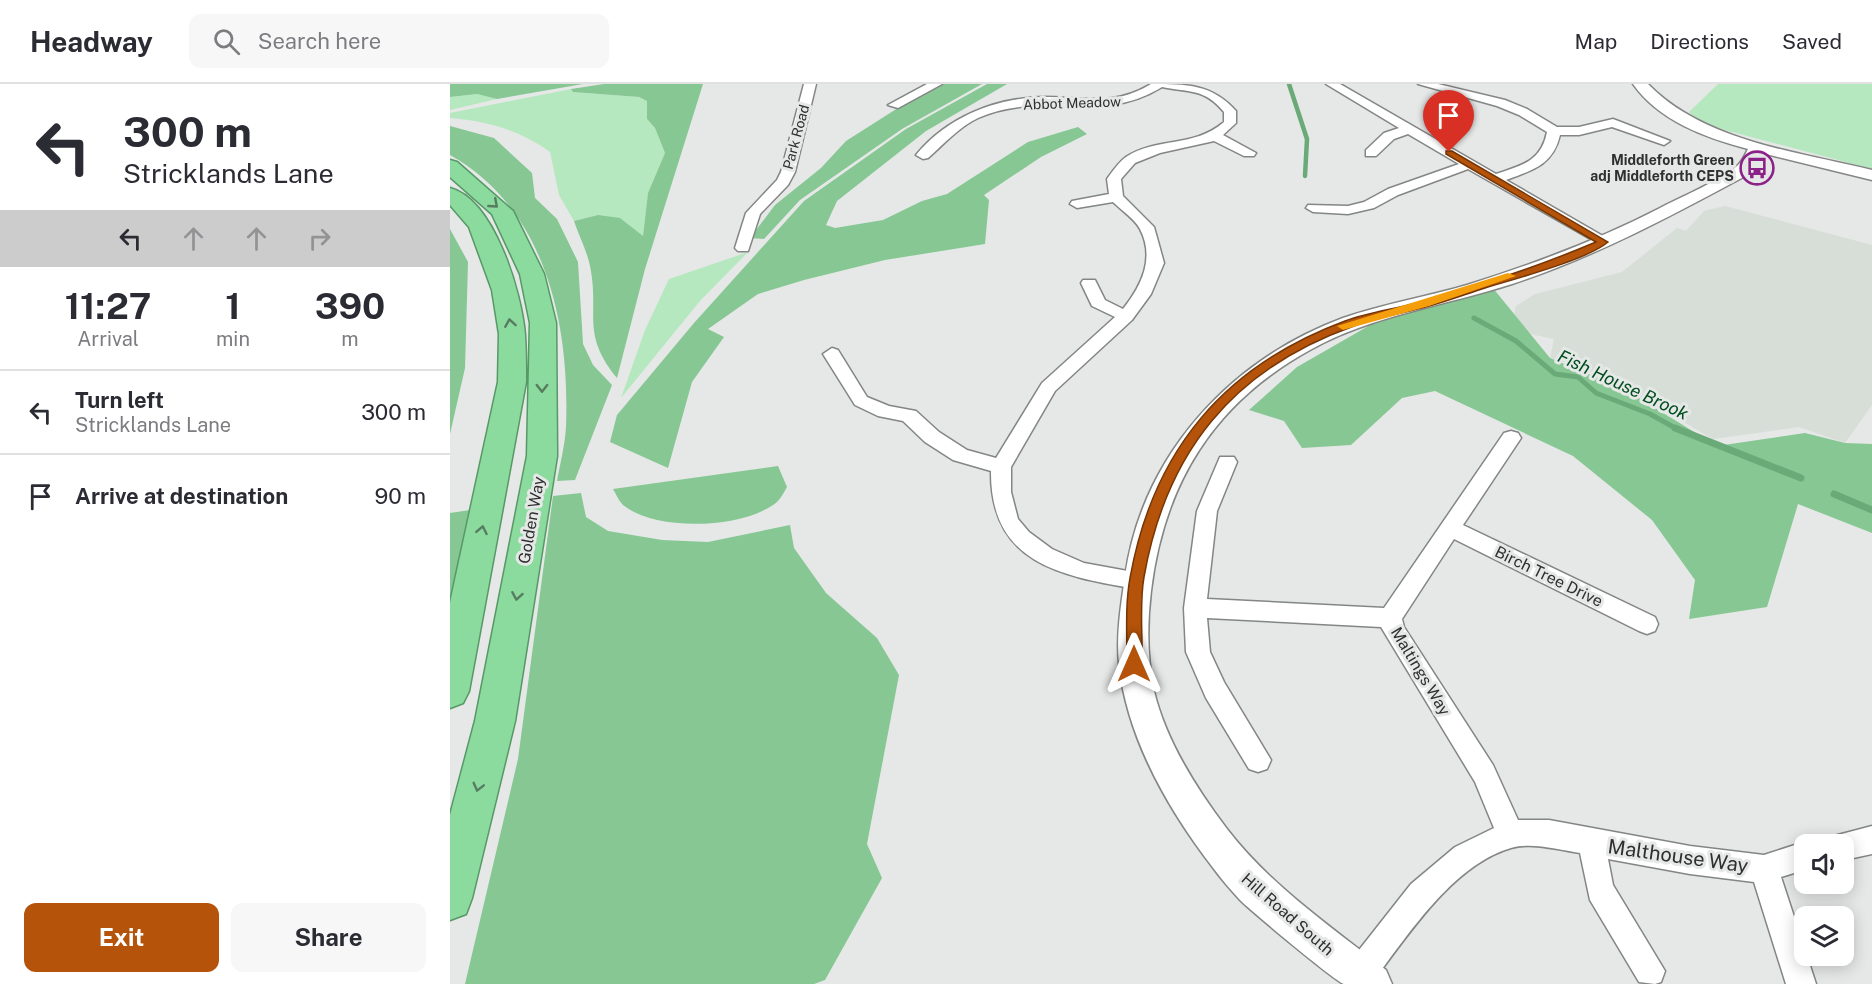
<!DOCTYPE html>
<style>
body{margin:0;font-family:"Public Sans",sans-serif;background:#f7f7f7;color:#2b2b33;height:100vh;display:flex;flex-direction:column;font-size:22px;white-space:nowrap}
*{box-sizing:border-box;margin:0}
p{font-size:20px;color:#7c7c81}
.icon{flex:none;width:33px;height:33px;fill:none;stroke:currentColor;stroke-width:2;stroke-linecap:round;stroke-linejoin:round}
.map{position:relative;flex:1;overflow:hidden}
.side{display:flex;flex-direction:column;background:#fff;width:450px}
.side>*{flex:none}
.banner{background:#fff;color:#2b2b33;overflow:hidden}
.buttons{position:absolute;left:1344px;top:750px;display:grid;gap:12px}
.buttons a{display:grid;place-items:center;width:60px;height:60px;border-radius:12px;background:#fff;box-shadow:0 3px 15px #0003;font-size:30px}
.pin{position:absolute;display:grid;place-items:center;width:51px;height:51px;color:#fff;margin:-62px -26px;border-radius:50% 50% 50% 0;rotate:-45deg;box-shadow:0 0 6px #0007}
.pin .icon{rotate:45deg}
.me{position:absolute;width:66px;margin:-33px;rotate:0deg;stroke-linejoin:round;filter:drop-shadow(0 0 4px #0008)}
.turn{display:flex;align-items:center;gap:21px;height:126px;padding:0 24px;font-size:27px}
.turn .icon{width:78px;height:78px;stroke-width:2.5}
.turn b{display:block;font-size:42px;line-height:51px}
.lanes{display:flex;align-items:center;height:57px;padding:0 24px;background:#0003;justify-content:center;gap:30px;direction:ltr}
.lanes .off{opacity:.35}
.eta{display:flex;justify-content:space-evenly;align-items:center;height:102px;text-align:center}
.eta b{font-size:36px;font-weight:700;line-height:42px}
.cta{display:flex;gap:12px;margin-top:auto;padding:12px 24px}
.cta a{flex:1;height:69px;border-radius:12px;background:#b45309;color:#fff;font-size:24px;font-weight:700;line-height:69px;text-align:center}
.cta a+a{background:#f7f7f7;color:#2b2b33}
ul{padding:0;list-style:none}
li{display:flex;align-items:center;gap:18px;height:84px;padding:0 24px;border-top:2px solid #e1e1e2}
li div{flex:1}
li b{display:block;font-size:22px}
li em{font-style:normal}
header{display:flex;align-items:center;gap:36px;box-sizing:border-box;height:84px;padding:0 30px;background:#fff;border-bottom:2px solid #e1e1e2}
header strong{font-size:28px}
nav{display:flex;gap:33px;margin-inline-start:auto;font-size:21px}
.search{width:420px;height:54px;background:#f7f7f7;display:flex;align-items:center;gap:15px;box-sizing:border-box;padding:0 21px;border-radius:12px;color:#7c7c81;font-size:22px}
main{display:flex;flex:1;min-height:0}
.map>svg:first-child{display:block}
.built{fill:#d6ded7}
.green{fill:#b6e8bf}
.forest{fill:#86c793}
.lines{fill:none;stroke-linecap:round;stroke-linejoin:round}
.stream-far2{stroke:#6aaa78;stroke-width:4.5}
.stream-far1{stroke:#6aaa78;stroke-width:5}
.stream{stroke:#6aaa78;stroke-width:7}
.minor-casing{stroke:#838684;stroke-width:3}
.tertiary-casing{stroke:#838684;stroke-width:3}
.trunk-casing{stroke:#589867;stroke-width:3}
.minor{fill:#fff;fill-rule:evenodd}
.tertiary{fill:#fff;fill-rule:evenodd}
.trunk{fill:#8bda9e;fill-rule:evenodd}
.oneway{stroke:#587c60}
.route{fill:#b45309;stroke:#753606;stroke-width:1.5}
.slow{fill:#f59e0b}
.labels{text-anchor:middle;stroke-width:6;stroke-linejoin:round;paint-order:stroke}
.far-street-label{font-size:14px;fill:#2e2f2e;stroke:#e5e8e6}
.far-poi-label{font-size:14px;font-weight:bold;fill:#2e2f2e;stroke:#e5e8e6;text-anchor:end}
.street-label{font-size:16px;fill:#2e2f2e;stroke:#e5e8e6}
.water-label{font-size:18px;font-style:italic;fill:#004e1f;stroke:#e5e8e6}
.near-street-label{font-size:20px;fill:#2e2f2e;stroke:#e5e8e6}
</style>
<header>
<strong>Headway</strong>
<div class="search"><svg class="icon" aria-label="search" viewBox="0 0 24 24"><circle cx="10" cy="10" r="6"/><path d="M15 15l6 6"/></svg>Search here</div>
<nav><a>Map</a><a>Directions</a><a>Saved</a></nav>
</header>
<main>
<section class="side">
<div class="banner">
<div class="turn"><svg class="icon" aria-label="left" viewBox="0 0 24 24"><path d="M17 20v-9H6M10 6l-5 5 5 5"/></svg><div><b>300 m</b>Stricklands Lane</div></div>
<div class="lanes"><svg class="icon" aria-label="left" viewBox="0 0 24 24"><path d="M17 20v-9H6M10 6l-5 5 5 5"/></svg><svg class="icon off" aria-label="ahead" viewBox="0 0 24 24"><path d="M12 20V5M6 11l6-6 6 6"/></svg><svg class="icon off" aria-label="ahead" viewBox="0 0 24 24"><path d="M12 20V5M6 11l6-6 6 6"/></svg><svg class="icon off" aria-label="right" viewBox="0 0 24 24"><path d="M7 20v-9h11M14 6l5 5-5 5"/></svg></div>
</div>
<div class="eta">
<div><b>11:27</b><p>Arrival</p></div>
<div><b>1</b><p>min</p></div>
<div><b>390</b><p>m</p></div>
</div>
<ul>
<li><svg class="icon" aria-label="left" viewBox="0 0 24 24"><path d="M17 20v-9H6M10 6l-5 5 5 5"/></svg><div><b>Turn left</b><p>Stricklands Lane</p></div><em>300 m</em></li>
<li><svg class="icon" aria-label="arrive" viewBox="0 0 24 24"><path d="M6 21V4h12l-3 4 3 4H6"/></svg><div><b>Arrive at destination</b></div><em>90 m</em></li>
</ul>
<div class="cta"><a>Exit</a><a>Share</a></div>
</section>
<div class="map">
<svg width="1422" height="900" viewBox="0 0 1422 900">
<rect width="100%" height="100%" fill="#e5e8e6"/>
<path class="built" d="M 1275,122 L 1422,161 L 1422,321 L 1395,359 L 1349,343 L 1263,355 L 1170,302 L 1133,284 L 1100,274 L 1104,255 L 1080,250 L 1064,231 L 1066,222 L 1085,210 L 1172,188 L 1227,144 L 1236,147 L 1254,127 Z"/>
<path class="green" d="M 1268,0 L 1422,0 L 1422,85 L 1271,45 L 1247,35 L 1239,28 Z
M 121,5 L 123,8 L 189,13 L 197,17 L 197,35 L 205,44 L 215,69 L 198,109 L 193,153 L 148,131 L 124,137 L 109,111 L 100,68 C 69,46 37,37 0,34 L 0,29 Z
M 27,10 L 47,15 L 0,26 L 0,13 Z
M 298,168 L 250,217 L 171,314 L 195,246 L 219,195 Z"/>
<path class="forest" d="M 0,0 L 133,0 L 47,15 L 27,10 L 0,13 Z
M 154,0 L 253,0 L 195,185 L 167,294 C 130,249 150,230 140,182 C 137,167 129,152 124,137 L 148,131 L 170,134 L 193,152 L 198,109 L 215,69 L 205,44 L 197,35 L 197,17 L 189,13 L 123,8 L 121,5 Z
M 493,0 L 532,0 L 452,45 L 350,116 L 314,155 L 300,154 L 325,121 L 371,84 L 396,57 L 451,22 Z
M 537,0 L 557,0 L 476,47 L 387,117 L 376,141 L 385,144 L 433,136 L 472,117 L 497,110 L 578,58 L 628,43 L 637,50 L 591,73 L 534,111 L 539,116 L 535,160 L 435,176 L 354,196 L 308,210 L 258,245 L 274,253 L 242,298 L 218,384 L 160,358 L 167,331 L 244,239 L 354,117 L 456,45 Z
M 0,42 L 44,54 L 82,89 L 85,114 L 107,135 L 128,178 L 133,260 L 143,281 L 162,301 L 125,396 L 107,397 C 110,380 115,361 116,343 C 120,240 96,125 0,71 Z
M 0,145 L 18,178 L 15,284 L 0,350 Z
M 1042,203 L 1100,274 L 1171,303 L 1267,362 L 1355,349 L 1395,359 L 1422,360 L 1422,449 L 1348,420 L 1317,523 L 1239,535 L 1245,496 L 1202,436 L 1123,372 L 985,307 L 952,314 L 901,361 L 852,364 L 834,337 L 799,326 L 847,283 L 922,240 Z
M 328,382 L 337,403 C 334,408 331,414 327,418 C 294,445 206,448 173,421 C 169,417 166,410 163,405 Z
M 131,409 L 136,433 L 158,447 L 212,456 L 258,458 L 340,441 L 344,464 L 376,509 L 427,554 L 449,591 L 417,760 L 432,794 L 375,896 L 364,900 L 15,900 L 68,675 L 103,412 Z
M 27,425 L 0,525 L 0,429 Z"/>
<g class="lines">
<path class="stream-far2" d="M 839,0 L 857,55 L 855,92"/>
<path class="stream-far1" d="M 1024,234 L 1066,257 L 1105,290 L 1128,293 L 1146,309 L 1200,330 L 1227,345"/>
<path class="stream" d="M 1225,344 L 1351,394
M 1384,410 L 1422,426"/>
<defs>
<path id="minor" d="M 354,0 L 366,0 L 345,88 L 338,101 L 310,130 L 298,167 L 288,167 L 285,164 L 296,129 L 327,96 L 331,88 Z
M 477,0 L 492,0 L 448,24 L 438,21 Z
M 701,0 C 737,0 762,0 786,27 L 786,39 L 773,51 L 806,69 L 804,72 L 794,72 L 764,57 L 710,69 L 685,79 L 671,95 L 673,112 L 704,143 L 714,179 L 701,210 L 682,236 L 605,307 L 561,383 L 561,408 L 568,435 L 579,448 L 602,465 L 634,479 L 694,490 L 697,496 L 694,502 L 686,505 C 611,492 540,480 541,387 L 503,376 L 475,358 L 453,337 L 428,332 L 405,321 L 373,270 L 382,264 L 388,266 L 417,313 L 439,322 L 466,327 L 489,348 L 517,366 L 546,374 L 592,299 L 665,233 L 642,222 L 631,199 L 633,196 L 645,196 L 655,216 L 673,225 C 692,201 705,174 690,145 C 685,135 671,126 663,118 L 627,124 L 620,120 L 622,117 L 659,110 L 657,95 C 662,88 669,78 676,73 C 706,53 744,64 774,38 L 774,28 C 754,4 741,9 712,3 C 649,42 593,5 528,34 C 509,43 494,60 478,74 L 473,75 L 466,71 C 497,33 545,14 593,13 C 635,13 663,23 701,0 Z
M 876,0 L 890,0 L 1046,90 C 1072,81 1091,78 1097,48 L 1069,31 L 1047,22 L 968,0 L 988,0 L 1055,16 L 1077,25 L 1107,43 L 1129,43 L 1163,35 L 1220,57 L 1214,61 L 1162,43 L 1129,51 L 1110,51 C 1103,81 1083,86 1056,96 L 1158,155 L 1160,158 L 1158,161 L 1153,162 L 1018,85 L 948,111 L 924,124 L 898,130 L 863,128 L 856,124 L 858,121 L 898,122 L 914,118 L 938,105 L 1009,80 L 958,50 L 944,55 L 926,72 L 916,72 L 916,66 L 934,49 L 949,44 Z
M 1061,347 L 1068,349 L 1071,354 L 1013,441 L 1205,533 L 1208,540 L 1205,547 L 1197,550 L 1189,547 L 1004,455 L 952,535 L 954,543 L 1043,681 L 1068,736 L 1099,736 L 1240,762 L 1314,771 L 1354,758 L 1360,760 L 1354,760 L 1354,786 L 1331,793 L 1366,900 L 1336,900 L 1304,798 L 1240,790 L 1158,775 L 1163,801 L 1215,887 L 1211,898 L 1205,900 L 1189,898 L 1140,816 L 1130,769 C 1109,766 1082,758 1061,764 C 1002,781 956,854 921,900 L 898,900 L 894,891 L 898,880 L 961,800 L 1005,763 L 1044,744 L 1025,698 L 931,543 L 757,534 L 760,568 L 774,598 L 821,676 L 817,685 L 808,688 L 799,685 L 756,614 L 736,568 L 734,524 L 747,427 L 770,373 L 784,373 L 787,378 L 767,427 L 757,515 L 934,524 L 1054,349 Z
M 1422,742 L 1422,770 L 1394,776 L 1394,760 L 1381,760 L 1384,752 Z"/>
<path id="tertiary" d="M 1183,0 L 1198,0 C 1253,57 1348,68 1422,86 L 1422,96 L 1312,69 L 1301,89 C 1223,131 1147,172 1062,200 C 997,221 920,232 860,266 C 764,319 714,399 701,507 C 697,540 697,574 704,607 C 716,657 746,704 777,745 C 820,801 880,842 936,886 L 942,900 C 927,900 909,900 894,900 C 886,898 801,827 790,816 C 781,806 772,796 764,785 C 719,727 677,654 669,580 C 666,551 671,521 675,493 C 692,371 780,276 893,234 C 933,220 976,213 1017,201 C 1084,180 1148,156 1210,124 C 1229,114 1273,95 1287,82 C 1292,78 1295,71 1298,65 C 1256,54 1209,37 1183,0 Z"/>
<path id="trunk" d="M 0,76 L 7,78 L 63,127 L 94,190 L 106,239 L 107,372 L 65,637 L 22,814 L 16,830 L 0,836 L 0,731 L 25,637 L 77,372 L 80,239 L 70,190 L 42,130 L 0,93 Z
M 0,104 C 45,116 72,211 75,251 C 76,267 76,283 76,298 L 19,607 L 13,619 L 0,624 L 0,519 L 48,298 L 49,250 L 42,206 L 19,143 L 0,121 Z"/>
</defs>
<use href="#minor" class="minor-casing"/>
<use href="#tertiary" class="tertiary-casing"/>
<use href="#trunk" class="trunk-casing"/>
<use href="#minor" class="minor"/>
<use href="#tertiary" class="tertiary"/>
<use href="#trunk" class="trunk"/>
</g>
<defs><path id="oneway-chevron" d="M-2-3.5L2.5 0L-2 3.5" fill="none" stroke-width="1.6" stroke-linecap="round" stroke-linejoin="round" transform="scale(1.5)"/></defs>
<g class="oneway">
<use href="#oneway-chevron" transform="translate(44 120) rotate(41)"/>
<use href="#oneway-chevron" transform="translate(60 239) rotate(-99)"/>
<use href="#oneway-chevron" transform="translate(92 304) rotate(90)"/>
<use href="#oneway-chevron" transform="translate(32 446) rotate(-79)"/>
<use href="#oneway-chevron" transform="translate(67 512) rotate(100)"/>
<use href="#oneway-chevron" transform="translate(28 703) rotate(104)"/>
</g>
<path class="route" d="M 996,67 L 1002,67 L 1158,158 C 1137,176 1064,195 1035,204 C 1016,210 998,217 979,222 C 954,229 928,233 904,242 C 783,285 716,368 694,493 C 689,521 693,552 692,580 L 690,585 L 679,585 L 677,580 C 677,552 675,521 680,494 C 703,366 774,282 895,237 C 919,228 946,225 970,218 C 1030,202 1089,182 1146,158 L 996,70 Z"/>
<path class="slow" d="M 1058,189 L 1066,192 L 979,222 L 893,246 L 887,242 Z"/>
<defs>
<symbol id="bus-ring" viewBox="-11 -11 22 22"><circle r="9.5" fill="#e5e8e6" stroke="#8c2287" stroke-width="1.5"/><path d="M-5-6H5V4H4V6H2V4H-2V6H-4V4H-5ZM-3.5-4V0h7V-4ZM-3.5 1.2v1.5H-2V1.2ZM2 1.2v1.5H3.5V1.2Z" fill="#8c2287"/></symbol>
</defs>
<g fill-rule="evenodd">
<use href="#bus-ring" x="1288" y="65" width="38" height="38"/>
</g>
<g class="labels">
<g class="far-street-label">
<text transform="translate(622 19) rotate(-2)" y="5">Abbot Meadow</text>
<text transform="translate(346 53) rotate(-75)" y="5">Park Road</text>
</g>
<g class="far-poi-label">
<text x="1284" y="81">Middleforth Green<tspan x="1284" dy="16">adj Middleforth CEPS</tspan></text>
</g>
<g class="street-label">
<text transform="translate(81 436) rotate(-80)" y="6">Golden Way</text>
<text transform="translate(1099 492) rotate(26)" y="6">Birch Tree Drive</text>
<text transform="translate(971 587) rotate(59)" y="6">Maltings Way</text>
<text transform="translate(838 830) rotate(41)" y="6">Hill Road South</text>
</g>
<g class="water-label">
<text transform="translate(1173 301) rotate(25)" y="6">Fish House Brook</text>
</g>
<g class="near-street-label">
<text transform="translate(1228 772) rotate(8)" y="7">Malthouse Way</text>
</g>
</g>
</svg>
<div class="buttons">
<a><svg class="icon" aria-label="sound" viewBox="0 0 24 24"><path d="M4 9h4l5-4v14l-5-4H4zM17 9q2 3 0 6"/></svg></a>
<a><svg class="icon" aria-label="layers" viewBox="0 0 24 24"><path d="M12 4l9 5-9 5-9-5zM3 14l9 5 9-5"/></svg></a>
</div>
<div class="pin" style="left:999px;top:68px;background:#d93025"><svg class="icon" aria-label="arrive" viewBox="0 0 24 24"><path d="M6 21V4h12l-3 4 3 4H6"/></svg></div>
<svg class="me" style="left:684px;top:580px" viewBox="-20 -20 40 40"><path d="M0-17L14 15 0 8-14 15z" fill="#b45309" stroke="#fff" stroke-width="4"/></svg>
</div>
</main>
